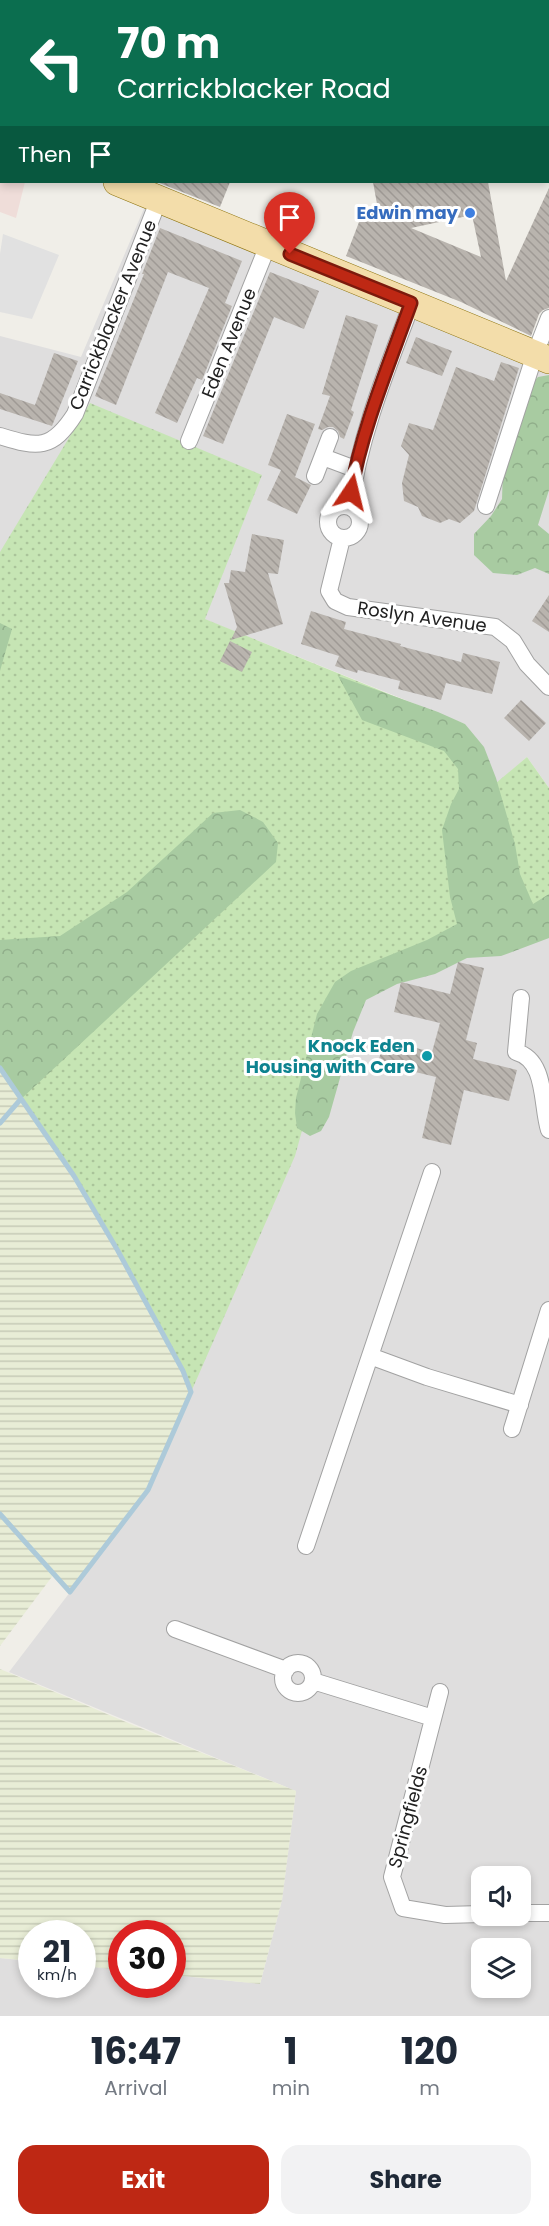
<!DOCTYPE html>
<style>
body{margin:0;font-family:Poppins,sans-serif;background:#f2f2f3;color:#1f2937;height:100vh;display:flex;flex-direction:column;font-size:22px;white-space:nowrap}
*{box-sizing:border-box;margin:0}
p{font-size:20px;color:#747a83}
.icon{flex:none;width:33px;height:33px;fill:none;stroke:currentColor;stroke-width:2;stroke-linecap:round;stroke-linejoin:round}
.map{position:relative;height:2016px;overflow:hidden}
.details{display:flex;flex-direction:column;background:#fff;flex:1}
.details>*{flex:none}
.top-card{position:absolute;left:0px;top:0px;width:549px;height:183px;box-shadow:0 3px 9px #0003;background:#0b6e4f;color:#fff;overflow:hidden}
.tools{position:absolute;left:471px;top:1866px;display:grid;gap:12px}
.tools a{display:grid;place-items:center;width:60px;height:60px;border-radius:12px;background:#fff;box-shadow:0 3px 9px #0003;font-size:30px}
.speed{position:absolute;left:18px;top:1920px;display:flex;gap:12px;font-size:30px;font-weight:700;text-align:center}
.speed>*{display:grid;place-content:center;width:78px;height:78px;border-radius:50%;background:#fff;box-shadow:0 3px 9px #0003;line-height:1}
.speed small{font-size:15px;font-weight:400}
.speed .limit{border:9px solid #d22;background:#fff;color:#111}
.pin{position:absolute;display:grid;place-items:center;width:51px;height:51px;color:#fff;margin:-62px -26px;border-radius:50% 50% 50% 0;rotate:-45deg;box-shadow:0 0 6px #0007}
.pin .icon{rotate:45deg}
.me{position:absolute;width:66px;margin:-33px;rotate:10deg;stroke-linejoin:round;filter:drop-shadow(0 0 4px #0008)}
.turn{display:flex;align-items:center;gap:21px;height:126px;padding:0 18px;font-size:27px}
.turn .icon{width:78px;height:78px;stroke-width:2.5}
.turn b{display:block;font-size:42px;line-height:51px}
.then{display:flex;align-items:center;height:57px;padding:0 18px;background:#0003;gap:12px;font-size:22px}
.eta{display:flex;justify-content:space-evenly;align-items:center;height:102px;text-align:center}
.eta b{font-size:36px;font-weight:700;line-height:42px}
.primary-button{display:flex;gap:12px;margin-top:auto;padding:12px 18px}
.primary-button a{flex:1;height:69px;border-radius:18px;background:#be2814;color:#fff;font-size:24px;font-weight:700;line-height:69px;text-align:center}
.primary-button a+a{background:#f2f2f3;color:#1f2937}
.map>svg:first-child{display:block}
.residential{fill:#dfdede;fill-rule:evenodd}
.commercial{fill:#efddd9}
.farmland{fill:url(#farmland-rules)}
.grass{fill:url(#grass-dots)}
.forest{fill:url(#forest-crowns)}
.parking{fill:#e1e1e1}
.lines{fill:none;stroke-linecap:round;stroke-linejoin:round}
.stream{stroke:#adcad9;stroke-width:5}
.building{fill:url(#building-back-hatch);fill-rule:evenodd}
.street-casing{stroke:#a2a2a2;stroke-width:18}
.secondary-casing{stroke:#596f10;stroke-width:26}
.primary-casing{stroke:#8e740f;stroke-width:28}
.street{stroke:#fff;stroke-width:16}
.secondary{stroke:#ebf4c2;stroke-width:24}
.primary{stroke:#f3ddaa;stroke-width:27}
.route-casing{stroke:#7c1a0d;stroke-width:15}
.route{stroke:#be2814;stroke-width:10}
.shop-dot{fill:#3f7fe0;stroke:#fff;stroke-width:2}
.culture-dot{fill:#0f9aa8;stroke:#fff;stroke-width:2}
.labels{text-anchor:middle;stroke-width:6;stroke-linejoin:round;paint-order:stroke}
.shop-label{font-size:18px;font-weight:bold;fill:#366cbe;stroke:#fff;text-anchor:end}
.street-label{font-size:18px;fill:#212121;stroke:#fff}
.culture-label{font-size:18px;font-weight:bold;fill:#0d838f;stroke:#fff;text-anchor:end}
</style>
<div class="map">
<svg width="549" height="2016" viewBox="0 0 549 2016">
<defs>
<pattern id="farmland-rules" width="6" height="5" patternUnits="userSpaceOnUse" patternTransform="scale(1.5)"><rect width="6" height="5" fill="#e8edd6"/><path d="M0 2.5h6" fill="none" stroke="#c7cbb7"/></pattern>
<pattern id="grass-dots" width="8" height="8" patternUnits="userSpaceOnUse" patternTransform="scale(1.5)"><rect width="8" height="8" fill="#c6e5b4"/><path d="M2 2h.1M6 6h.1" fill="none" stroke="#aac49a" stroke-width="1.8" stroke-linecap="round"/></pattern>
<pattern id="forest-crowns" width="20" height="18" patternUnits="userSpaceOnUse" patternTransform="scale(1.5)"><rect width="20" height="18" fill="#a8cba1"/><path d="M2 6a3 3 0 1 1 6 0M12 15a3 3 0 1 1 6 0" fill="none" stroke="#90ae8a"/></pattern>
<pattern id="building-back-hatch" width="6" height="6" patternUnits="userSpaceOnUse" patternTransform="scale(1.5)"><rect width="6" height="6" fill="#b9b4ae"/><path d="M-1 5l2 2M0 0l6 6M5-1l2 2" fill="none" stroke="#9f9a95"/></pattern>
</defs>
<rect width="100%" height="100%" fill="#f0eee8"/>
<path class="residential" d="M 145,206 L 549,373 L 549,788 L 527,757 L 490,789 L 465,724 L 204,619 L 261,475 L 0,552 L 0,336 L 81,357 Z
M 549,909 L 549,2016 L 0,2016 L 0,1958 L 31,1961 L 32,1984 L 82,1984 L 83,1966 L 121,1970 L 122,1984 L 172,1984 L 173,1975 L 260,1984 L 282,1900 L 296,1791 L 9,1672 L 148,1490 L 337,1004 ZM 482,1876 L 520,1876 L 520,1916 L 482,1916 ZM 482,1948 L 520,1948 L 520,1988 L 482,1988 Z"/>
<path class="commercial" d="M 0,160 L 2,182 L 25,182 L 16,218 L 0,212 Z"/>
<path class="farmland" d="M 0,1068 L 74,1176 L 118,1251 L 183,1371 L 191,1392 L 148,1490 L 70,1592 L 54,1574 L 0,1646 Z
M 0,1669 L 133,1725 L 296,1791 L 282,1900 L 260,1984 L 173,1975 L 172,1934 L 122,1934 L 121,1970 L 83,1966 L 82,1934 L 32,1934 L 31,1961 L 0,1958 Z"/>
<path class="grass" d="M 90,403 L 262,475 L 205,619 L 465,725 L 490,788 L 527,757 L 549,788 L 549,909 L 337,1004 L 295,1156 L 191,1392 L 183,1371 L 118,1251 L 74,1176 L 0,1068 L 0,552 Z"/>
<path class="forest" d="M 549,375 L 549,490 L 538,525 L 549,534 L 549,574 L 535,568 L 517,575 L 493,573 L 474,555 L 474,534 L 491,516 L 502,499 L 503,468 L 532,383 L 538,377 Z
M 0,623 L 12,629 L 0,671 Z
M 338,676 L 438,712 L 465,724 L 484,747 L 496,778 L 515,844 L 520,874 L 533,904 L 549,894 L 549,938 L 501,956 L 467,958 L 435,974 L 397,984 L 366,1000 L 353,1032 L 329,1117 L 321,1131 L 310,1136 L 297,1128 L 295,1113 L 296,1098 L 317,1014 L 335,982 L 351,971 L 427,940 L 457,924 L 450,897 L 442,830 L 451,804 L 459,789 L 458,769 L 444,751 L 362,720 Z
M 240,810 L 263,822 L 278,843 L 276,862 L 20,1100 L 0,1068 L 0,940 L 60,936 L 127,892 L 213,813 Z"/>
<path class="parking" d="M 364,0 L 549,0 L 549,33 L 548,2 Z
M 3,234 L 59,255 L 32,319 L 0,312 L 0,254 Z"/>
<g class="lines">
<path class="stream" d="M 0,1068 L 74,1176 L 118,1251 L 183,1371 L 191,1392 L 148,1490 L 70,1592 L 0,1514
M 0,1123 L 20,1100"/>
</g>
<path class="building" d="M 157,182 L 230,182 L 220,207 Z
M 373,182 L 488,182 L 506,281 L 549,188 L 549,308 L 543,310 L 539,314 L 531,336 L 461,302 L 346,256 L 364,209 L 379,215 ZM 472,215 L 481,257 L 411,228 Z
M 160,228 L 242,261 L 225,303 L 232,306 L 202,380 L 197,378 L 177,423 L 155,413 L 209,288 L 168,272 L 116,405 L 95,396 L 144,274 L 142,274 Z
M 270,272 L 319,291 L 304,329 L 274,317 L 223,444 L 203,436 Z
M 346,315 L 378,325 L 351,410 L 354,412 L 344,439 L 340,437 L 338,431 L 333,427 L 328,427 L 322,430 L 318,429 L 330,396 L 322,394 Z
M 416,337 L 452,351 L 442,376 L 406,363 Z
M 54,353 L 78,361 L 52,426 L 0,409 L 0,393 L 35,405 Z
M 501,362 L 519,368 L 474,511 L 460,523 L 449,519 L 440,523 L 422,516 L 418,507 L 404,501 L 402,483 L 409,455 L 401,446 L 409,423 L 433,430 L 456,367 L 494,381 Z
M 287,414 L 315,424 L 295,477 L 311,485 L 297,514 L 267,500 L 281,470 L 268,465 Z
M 252,534 L 284,540 L 278,574 L 268,573 L 283,624 L 231,640 L 237,627 L 224,583 L 229,583 L 231,570 L 245,572 Z
M 549,595 L 549,632 L 532,621 Z
M 311,611 L 346,622 L 344,629 L 401,644 L 400,646 L 461,662 L 463,653 L 500,662 L 492,694 L 446,683 L 441,700 L 398,689 L 400,681 L 358,670 L 357,673 L 335,666 L 339,656 L 301,644 Z
M 230,641 L 252,652 L 242,672 L 220,661 Z
M 521,700 L 546,723 L 529,741 L 504,718 Z
M 458,962 L 484,968 L 466,1040 L 477,1043 L 473,1059 L 517,1070 L 509,1101 L 464,1090 L 451,1145 L 422,1138 L 436,1077 L 378,1063 L 384,1040 L 432,1052 L 440,1023 L 394,1012 L 401,982 L 450,994 Z"/>
<g class="lines">
<defs>
<path id="street" d="M 76,2 L 76,0
M 164,2 L 164,0
M 0,436 C 38,448 52,450 75,414 L 159,199
M 189,441 L 268,245
M 323,457 L 355,469
M 315,476 L 330,437
M328 522a16 16 0 1 1 32 0a16 16 0 1 1-32 0Z
M 486,506 L 535,354 L 549,318
M 350,507 C 359,437 387,369 412,303
M 342,538 L 329,591 L 335,601 L 348,607 L 495,627 L 513,641 L 527,664 L 549,687
M 521,998 L 516,1052 C 547,1060 541,1105 549,1130
M 370,1356 L 427,1377 L 520,1405
M 512,1429 L 549,1310
M 306,1546 L 432,1172
M 175,1629 L 286,1670
M283 1678a15 15 0 1 1 30 0a15 15 0 1 1-30 0Z
M 313,1681 L 433,1718
M 440,1692 L 392,1877 L 403,1908 L 445,1915 L 482,1914
M 520,1913 L 549,1913"/>
<path id="secondary" d="M 346,0 L 346,2"/>
<path id="primary" d="M 548,85 L 549,85
M 0,109 L 2,109
M 0,143 L 2,144
M 117,182 L 549,360"/>
</defs>
<use href="#street" class="street-casing"/>
<use href="#secondary" class="secondary-casing"/>
<use href="#primary" class="primary-casing"/>
<use href="#street" class="street"/>
<use href="#secondary" class="secondary"/>
<use href="#primary" class="primary"/>
</g>
<g class="lines">
<defs>
<path id="route" d="M 290,254 L 411,303 C 390,362 361,431 351,492"/>
</defs>
<use href="#route" class="route-casing"/>
<use href="#route" class="route"/>
</g>
<circle class="shop-dot" cx="470" cy="213" r="6"/>
<circle class="culture-dot" cx="427" cy="1056" r="6"/>
<g class="labels">
<g class="shop-label">
<text x="458" y="219">Edwin may</text>
</g>
<g class="street-label">
<text transform="translate(113 315) rotate(-68)" y="6">Carrickblacker Avenue</text>
<text transform="translate(229 343) rotate(-68)" y="6">Eden Avenue</text>
<text transform="translate(422 617) rotate(8)" y="6">Roslyn Avenue</text>
<text transform="translate(408 1817) rotate(-75)" y="6">Springfields</text>
</g>
<g class="culture-label">
<text x="415" y="1052">Knock Eden<tspan x="415" dy="21">Housing with Care</tspan></text>
</g>
</g>
</svg>
<div class="tools">
<a><svg class="icon" aria-label="sound" viewBox="0 0 24 24"><path d="M4 9h4l5-4v14l-5-4H4zM17 9q2 3 0 6"/></svg></a>
<a><svg class="icon" aria-label="layers" viewBox="0 0 24 24"><path d="M12 4l9 5-9 5-9-5zM3 14l9 5 9-5"/></svg></a>
</div>
<div class="speed"><div>21<small>km/h</small></div><div class="limit">30</div></div>
<div class="pin" style="left:290px;top:254px;background:#d93025"><svg class="icon" aria-label="arrive" viewBox="0 0 24 24"><path d="M6 21V4h12l-3 4 3 4H6"/></svg></div>
<svg class="me" style="left:351px;top:492px" viewBox="-20 -20 40 40"><path d="M0-17L14 15 0 8-14 15z" fill="#be2814" stroke="#fff" stroke-width="4"/></svg>
<div class="top-card">
<div class="turn"><svg class="icon" aria-label="left" viewBox="0 0 24 24"><path d="M17 20v-9H6M10 6l-5 5 5 5"/></svg><div><b>70 m</b>Carrickblacker Road</div></div>
<div class="then">Then<svg class="icon" aria-label="arrive" viewBox="0 0 24 24"><path d="M6 21V4h12l-3 4 3 4H6"/></svg></div>
</div>
</div>
<section class="details">
<div class="eta">
<div><b>16:47</b><p>Arrival</p></div>
<div><b>1</b><p>min</p></div>
<div><b>120</b><p>m</p></div>
</div>
<div class="primary-button"><a>Exit</a><a>Share</a></div>
</section>
